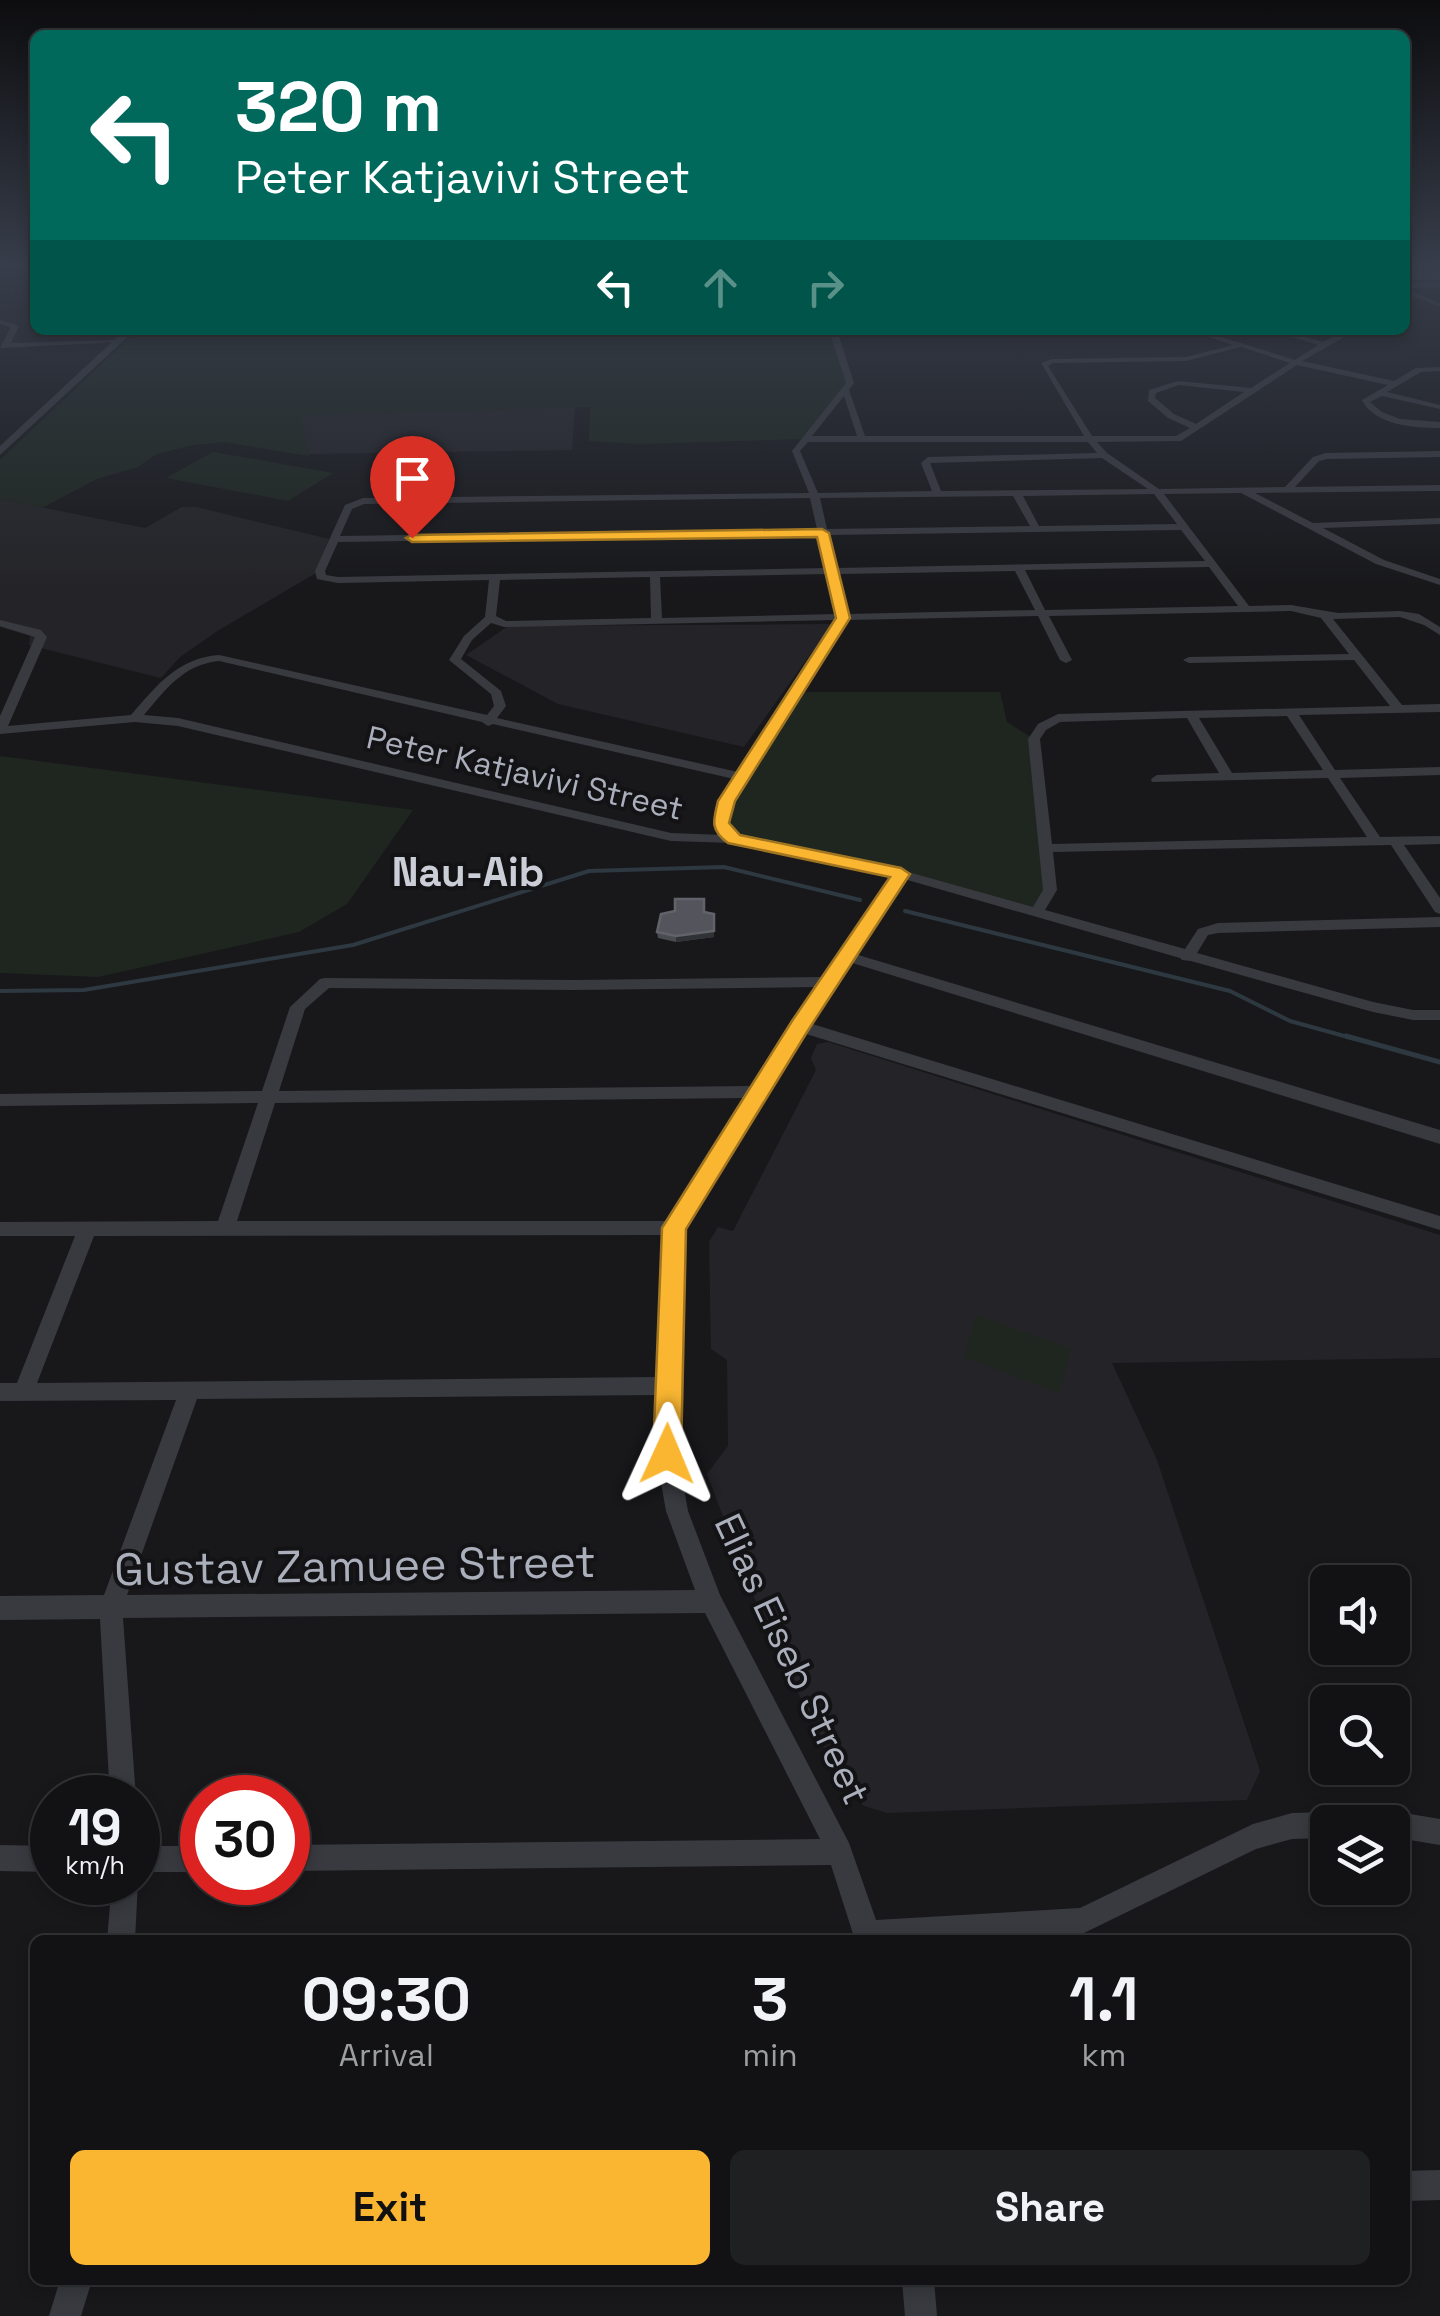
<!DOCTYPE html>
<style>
body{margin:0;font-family:"Space Grotesk",sans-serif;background:#1f2022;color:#f1f3f6;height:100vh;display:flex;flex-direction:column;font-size:38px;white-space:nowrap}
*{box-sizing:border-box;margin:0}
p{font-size:32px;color:#9c9ea0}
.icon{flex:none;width:55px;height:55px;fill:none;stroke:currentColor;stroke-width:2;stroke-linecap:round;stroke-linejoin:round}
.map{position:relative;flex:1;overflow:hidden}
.drawer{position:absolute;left:30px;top:1935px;width:1380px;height:350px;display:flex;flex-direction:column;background:#121214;border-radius:15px;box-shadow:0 5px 15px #0003,0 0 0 2px #313234}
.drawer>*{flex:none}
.top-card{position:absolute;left:30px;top:30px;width:1380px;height:305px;border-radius:15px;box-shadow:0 5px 15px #0003,0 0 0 2px #313234;background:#00695c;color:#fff;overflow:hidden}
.buttons{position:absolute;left:1310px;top:1565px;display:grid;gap:20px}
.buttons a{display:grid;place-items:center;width:100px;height:100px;border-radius:15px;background:#121214;box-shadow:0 5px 15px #0003,0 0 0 2px #313234;font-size:50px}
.speed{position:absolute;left:30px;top:1775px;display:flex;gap:20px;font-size:50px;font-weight:700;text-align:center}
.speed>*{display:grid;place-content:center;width:130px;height:130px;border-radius:50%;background:#121214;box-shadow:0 5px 15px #0003,0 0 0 2px #313234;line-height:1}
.speed small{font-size:25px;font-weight:400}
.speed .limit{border:15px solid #d22;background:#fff;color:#111}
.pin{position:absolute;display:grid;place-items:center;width:85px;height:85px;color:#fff;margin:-102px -42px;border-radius:50% 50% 50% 0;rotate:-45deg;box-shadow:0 0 10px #0007}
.pin .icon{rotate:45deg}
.me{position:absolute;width:110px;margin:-55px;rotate:1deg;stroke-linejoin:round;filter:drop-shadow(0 0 8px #0008)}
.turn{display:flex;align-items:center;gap:35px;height:210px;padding:0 40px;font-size:45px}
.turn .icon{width:130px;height:130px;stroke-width:2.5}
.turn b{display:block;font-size:70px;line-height:85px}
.lanes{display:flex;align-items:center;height:95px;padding:0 40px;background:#0003;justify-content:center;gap:50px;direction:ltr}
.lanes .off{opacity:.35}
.eta{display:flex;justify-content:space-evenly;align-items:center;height:170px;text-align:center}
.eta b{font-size:60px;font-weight:700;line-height:70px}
.button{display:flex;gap:20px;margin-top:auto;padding:20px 40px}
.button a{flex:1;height:115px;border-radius:15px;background:#fab631;color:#111;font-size:40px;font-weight:700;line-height:115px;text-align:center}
.button a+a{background:#1f2022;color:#f1f3f6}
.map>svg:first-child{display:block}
.built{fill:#242428}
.green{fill:#1e261f}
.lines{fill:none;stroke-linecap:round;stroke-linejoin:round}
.stream-far1{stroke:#2d3840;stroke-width:4}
.stream{stroke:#2d3840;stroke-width:5}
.minor{fill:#393a40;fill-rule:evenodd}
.tertiary{fill:#393a40;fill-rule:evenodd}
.wall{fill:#494b50}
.shaded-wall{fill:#313236}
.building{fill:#54555c;stroke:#61636a;stroke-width:2.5}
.route{fill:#fab631;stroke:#a27620;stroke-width:2.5}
.labels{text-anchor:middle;stroke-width:8;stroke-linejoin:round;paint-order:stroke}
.far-street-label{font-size:32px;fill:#aaafbb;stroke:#131316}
.street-label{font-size:38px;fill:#aaafbb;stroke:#131316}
.far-district-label{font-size:40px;font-weight:bold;fill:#cbced7;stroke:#131316}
.near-street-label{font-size:45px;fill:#aaafbb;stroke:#131316}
</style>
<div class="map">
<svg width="1440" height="2316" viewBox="0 0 1440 2316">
<rect width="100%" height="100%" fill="#18181b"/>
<path class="built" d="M 575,407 L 572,450 L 308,454 L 300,415 Z
M 0,499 L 145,528 L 182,507 L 196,507 L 329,539 L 316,573 L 219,630 L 180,657 L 161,678 L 29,645 L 30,636 L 0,627 Z
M 832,624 L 744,747 L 558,704 L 466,655 L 508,626 Z
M 828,1042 L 1440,1235 L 1440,1358 L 1112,1363 L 1157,1460 L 1260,1771 L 1247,1800 L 887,1813 L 864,1806 L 842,1787 L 752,1593 L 707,1474 L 728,1446 L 727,1360 L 711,1349 L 709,1242 L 718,1227 L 733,1231 L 816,1070 L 811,1058 L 817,1044 Z"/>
<path class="green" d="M 138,330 L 831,330 L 850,383 L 804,439 L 639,444 L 589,441 L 590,407 L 301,415 L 309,456 L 224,442 L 193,445 L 157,454 L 138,467 L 97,479 L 42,508 L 0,499 L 0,460 Z
M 213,452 L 214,452 L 333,473 L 288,501 L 166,478 Z
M 796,692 L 1000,692 L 1007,722 L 1034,739 L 1050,890 L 1037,912 L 901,874 L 734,839 L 724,831 L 726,801 Z
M 0,756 L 413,810 L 347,904 L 299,932 L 98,977 L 0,973 Z
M 977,1315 L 1071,1349 L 1059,1393 L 964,1357 Z"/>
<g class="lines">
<path class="stream-far1" d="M 905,911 L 1230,991 L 1290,1021 L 1355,1039
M 0,991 L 84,990 L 353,945 L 589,871 L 724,867 L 860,900"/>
<path class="stream" d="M 1346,1036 L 1440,1062"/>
<path class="minor" d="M 1405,289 L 1440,303 L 1440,307 L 1405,293 Z
M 0,320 L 19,326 L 11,343 L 118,340 L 122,342 L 0,348 L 11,327 L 0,324 Z
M 829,330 L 837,330 L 854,383 L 849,390 L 865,436 L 1084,436 L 1041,363 L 1052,359 L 1186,357 L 1233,345 L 1188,330 L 1199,330 L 1295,360 L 1318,345 L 1270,330 L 1282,330 L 1323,342 L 1347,330 L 1357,330 L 1302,361 L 1394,381 L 1416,368 L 1440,367 L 1440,371 L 1421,372 L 1387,392 L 1440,405 L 1440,409 L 1382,396 L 1370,402 L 1382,412 L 1400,419 L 1440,422 L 1440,428 C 1414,428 1374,425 1362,400 L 1388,385 L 1297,365 L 1181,441 L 1097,442 L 1107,453 L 1159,489 L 1285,487 L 1313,457 L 1326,453 L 1440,451 L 1440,457 L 1327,459 L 1319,461 L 1295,487 L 1440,485 L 1440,491 L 1255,493 L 1313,523 L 1440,518 L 1440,524 L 1323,528 L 1384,560 L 1440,579 L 1440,585 L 1376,564 L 1241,493 L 1164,494 L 1249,606 L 1291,605 L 1338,613 L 1400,611 L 1419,614 L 1440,627 L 1440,635 L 1424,625 L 1400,617 L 1333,619 L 1402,705 L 1440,704 L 1440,712 L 1299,715 L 1335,770 L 1440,767 L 1440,775 L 1340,778 L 1380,837 L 1440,836 L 1440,844 L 1404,845 L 1440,898 L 1440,914 L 1435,912 L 1391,845 L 1053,852 L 1057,890 L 1045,910 L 1185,949 L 1198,929 L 1218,923 L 1440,917 L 1440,927 L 1218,933 L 1208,935 L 1197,953 L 1373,1002 L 1413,1010 L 1440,1010 L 1440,1020 L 1413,1020 L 1373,1012 L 1191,961 L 1182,960 L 1180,958 L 904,879 L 855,954 L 1440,1130 L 1440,1144 L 849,962 L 809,1023 L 1440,1216 L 1440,1230 L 803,1033 L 683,1229 L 678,1454 L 688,1511 L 720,1595 L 849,1843 L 876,1920 L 1080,1908 L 1253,1824 L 1292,1813 L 1328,1812 L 1337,1816 L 1340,1822 L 1328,1822 L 1328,1838 L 1292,1839 L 1256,1849 L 1082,1934 L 992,1940 L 855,1940 L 831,1865 L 288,1871 L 288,1845 L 820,1839 L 705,1613 L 123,1618 L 136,1798 L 110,1798 L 100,1619 L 0,1620 L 0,1596 L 104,1595 L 176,1400 L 0,1401 L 0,1383 L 17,1383 L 75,1236 L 0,1236 L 0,1222 L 218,1221 L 258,1103 L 0,1106 L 0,1094 L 262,1091 L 290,1007 L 320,979 L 325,978 L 574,980 L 824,977 L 892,876 L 734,843 L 671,841 L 178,726 L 135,722 L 0,734 L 0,716 L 35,637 L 0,626 L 0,620 L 41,630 L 47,637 L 8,726 L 131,715 C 157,685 178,658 219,655 L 487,715 L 494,706 L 491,694 L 449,660 L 464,636 L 485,617 L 489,580 L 338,583 L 317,579 L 315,571 L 345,505 L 363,498 L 809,493 L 792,451 L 846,383 ZM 1241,347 L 1290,363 L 1251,388 L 1178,381 L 1149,390 L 1148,401 L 1168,418 L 1190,428 L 1176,436 L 1092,436 L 1048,366 L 1053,363 L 1186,361 ZM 1179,385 L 1244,392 L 1196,424 L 1174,414 L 1155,398 L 1156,393 ZM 844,396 L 857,436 L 812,436 ZM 808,442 L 1088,442 L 1097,453 L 928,457 L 921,463 L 932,491 L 818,493 L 800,451 ZM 1102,458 L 1148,489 L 941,491 L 930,463 ZM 1154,494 L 1177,524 L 1039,526 L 1023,496 ZM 1013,496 L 1030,526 L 827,529 L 820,498 ZM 810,498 L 817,529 L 340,536 L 352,509 L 364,504 ZM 1181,530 L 1205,561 L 836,568 L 828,535 ZM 819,535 L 826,568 L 338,577 L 326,575 L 325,571 L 338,542 ZM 1209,567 L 1238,606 L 1045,610 L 1025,570 ZM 1015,571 L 1035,610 L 847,614 L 838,574 ZM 828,574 L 837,614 L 662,618 L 660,577 ZM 650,577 L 651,618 L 506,621 L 496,616 L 500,580 ZM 1291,611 L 1321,618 L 1349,654 L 1189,657 L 1183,660 L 1189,663 L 1354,660 L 1390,706 L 1058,714 L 1038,724 L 1028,739 L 1043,890 L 1033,907 L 901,870 L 739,836 L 728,823 L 733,801 L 847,620 L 1038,616 L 1060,660 L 1066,663 L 1072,660 L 1049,616 ZM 836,620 L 738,772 L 497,718 L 506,706 L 501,691 L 461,659 L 472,640 L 491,623 L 504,627 ZM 219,661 L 482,722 L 488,726 L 493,724 L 734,779 L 719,801 L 714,823 L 723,835 L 671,833 L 178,718 L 144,715 C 165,690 184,664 219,661 ZM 1287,716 L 1323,770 L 1232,773 L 1199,718 ZM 1187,718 L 1219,773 L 1157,775 L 1151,779 L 1152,782 L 1328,778 L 1367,837 L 1052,844 L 1040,739 L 1046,730 L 1060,722 ZM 817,987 L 753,1086 L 279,1091 L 305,1009 L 329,988 L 574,990 ZM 746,1098 L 669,1221 L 237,1221 L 275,1103 ZM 665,1235 L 659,1377 L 37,1383 L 94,1236 ZM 659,1395 L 656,1454 L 666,1511 L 695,1590 L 127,1595 L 197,1399 Z
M 1392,1811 L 1440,1819 L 1440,1845 L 1392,1837 L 1392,1822 L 1380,1822 L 1383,1815 Z
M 0,1845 L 52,1846 L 52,1872 L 0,1871 Z
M 138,1846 L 202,1846 L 202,1872 L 138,1872 Z
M 138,1880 L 138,1882 L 135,1940 L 107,1940 L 112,1882 L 138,1882 Z
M 1440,2170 L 1440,2200 L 1405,2201 L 1405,2171 Z
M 60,2280 L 92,2280 L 81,2316 L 49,2316 Z
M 902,2280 L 934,2280 L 937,2316 L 905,2316 Z"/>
<path class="tertiary" d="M 1405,282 L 1440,282 L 1440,288 L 1405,288 Z
M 125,330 L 135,330 L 0,455 L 0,446 Z"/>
</g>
<path class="wall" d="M 1405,264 L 1440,264 L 1440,280 L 1405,280 Z
M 704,912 L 714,937 L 676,942 L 658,938 L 657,932 Z"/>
<path class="shaded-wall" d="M 714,931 L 714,937 L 676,942 L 676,936 Z"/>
<path class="building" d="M 675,899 L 704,899 L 704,912 L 714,914 L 714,931 L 676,936 L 657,932 L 661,914 L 675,911 Z"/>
<linearGradient id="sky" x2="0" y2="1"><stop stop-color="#0d0d0f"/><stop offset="0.45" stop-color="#373d4a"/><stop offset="1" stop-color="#373d4a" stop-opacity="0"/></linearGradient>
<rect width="1440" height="588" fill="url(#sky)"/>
<path class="route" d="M 822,529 L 829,533 L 850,618 L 735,801 L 729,823 L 740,835 L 901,868 L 910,874 L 807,1032 L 686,1229 L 681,1454 L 677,1463 L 667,1466 L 658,1463 L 653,1454 L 662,1228 L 792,1021 L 890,877 L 728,843 C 710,830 713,821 718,801 L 836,618 L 817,537 L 412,542 L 406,538 L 412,535 Z"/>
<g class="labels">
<g class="far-street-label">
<text transform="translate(525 773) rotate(13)" y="11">Peter Katjavivi Street</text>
</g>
<g class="street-label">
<text transform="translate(792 1659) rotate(65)" y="13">Elias Eiseb Street</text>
</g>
<g class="far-district-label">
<text x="468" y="886">Nau-Aib</text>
</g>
<g class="near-street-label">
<text transform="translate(355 1565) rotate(-1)" y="16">Gustav Zamuee Street</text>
</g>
</g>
</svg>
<div class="buttons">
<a><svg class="icon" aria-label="sound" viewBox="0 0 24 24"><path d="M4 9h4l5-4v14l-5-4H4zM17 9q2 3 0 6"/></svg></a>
<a><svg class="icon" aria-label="search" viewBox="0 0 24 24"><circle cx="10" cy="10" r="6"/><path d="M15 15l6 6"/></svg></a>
<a><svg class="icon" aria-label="layers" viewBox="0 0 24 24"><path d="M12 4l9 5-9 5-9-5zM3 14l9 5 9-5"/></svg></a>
</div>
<div class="speed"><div>19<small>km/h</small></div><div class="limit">30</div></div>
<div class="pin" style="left:412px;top:538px;background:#d93025"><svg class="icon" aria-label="arrive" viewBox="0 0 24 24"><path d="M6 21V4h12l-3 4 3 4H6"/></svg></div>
<svg class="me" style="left:667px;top:1454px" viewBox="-20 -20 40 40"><path d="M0-17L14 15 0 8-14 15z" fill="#fab631" stroke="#fff" stroke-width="4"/></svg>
<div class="top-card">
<div class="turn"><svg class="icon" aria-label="left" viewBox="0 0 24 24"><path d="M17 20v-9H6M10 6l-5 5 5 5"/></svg><div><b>320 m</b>Peter Katjavivi Street</div></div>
<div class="lanes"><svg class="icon" aria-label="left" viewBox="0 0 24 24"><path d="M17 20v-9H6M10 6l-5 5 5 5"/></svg><svg class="icon off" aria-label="ahead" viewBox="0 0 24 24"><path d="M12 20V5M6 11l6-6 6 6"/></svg><svg class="icon off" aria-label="right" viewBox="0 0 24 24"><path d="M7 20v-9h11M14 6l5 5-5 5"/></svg></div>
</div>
<section class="drawer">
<div class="eta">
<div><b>09:30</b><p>Arrival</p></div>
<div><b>3</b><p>min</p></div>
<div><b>1.1</b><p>km</p></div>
</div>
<div class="button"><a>Exit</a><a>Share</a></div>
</section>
</div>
